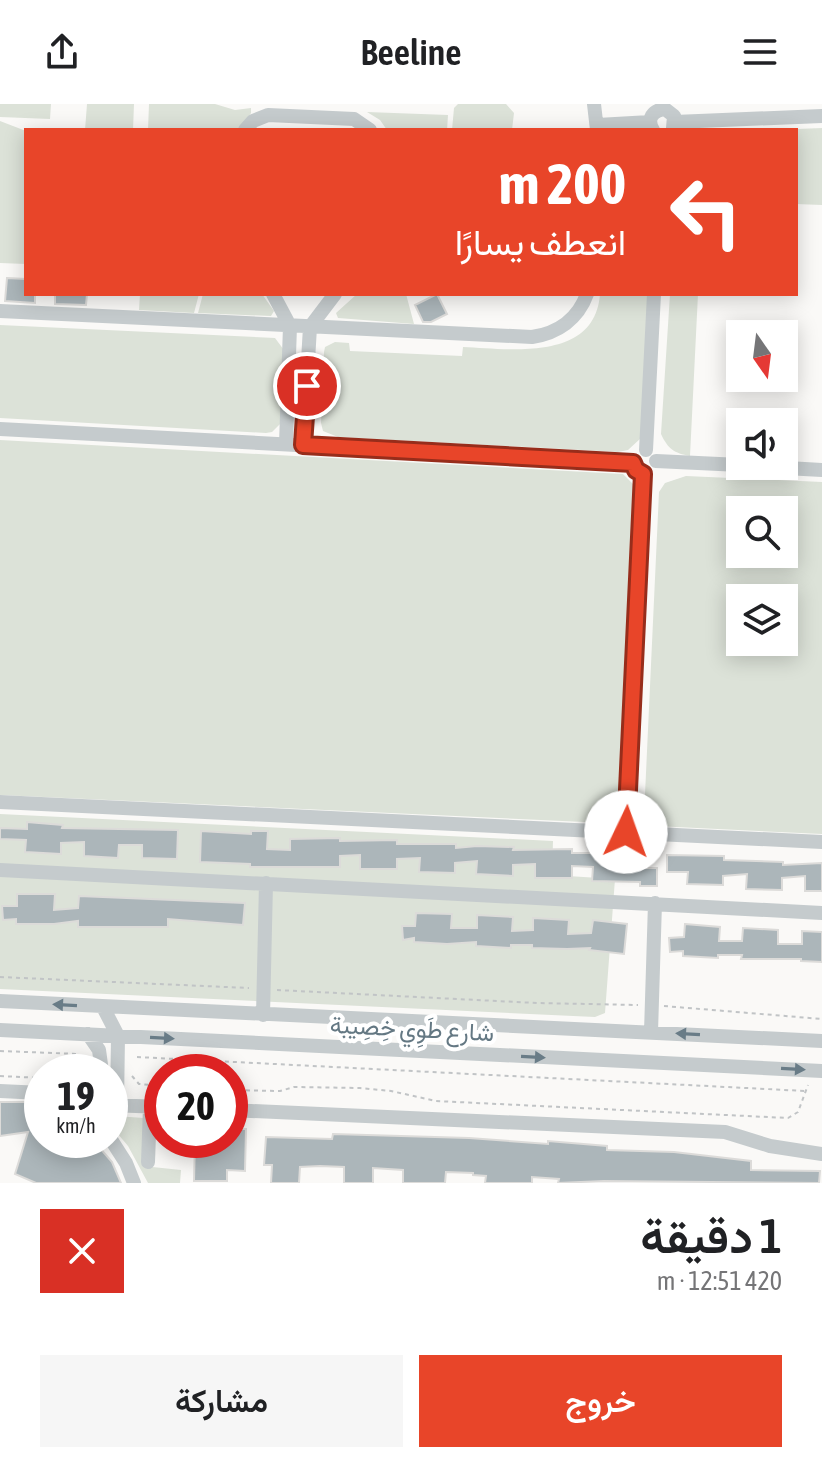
<!DOCTYPE html>
<html lang="ar">
<meta charset="utf-8">
<style>
body{margin:0;font-family:"Asap Condensed",Vazirmatn,sans-serif;background:#f6f6f6;color:#202124;direction:rtl;height:100vh;display:flex;flex-direction:column;font-size:30px;white-space:nowrap}
*{box-sizing:border-box;margin:0}
p{font-size:26px;color:#757577}
.icon{flex:none;width:44px;height:44px;fill:none;stroke:currentColor;stroke-width:2;stroke-linecap:round;stroke-linejoin:round}
.map{position:relative;height:1079px;overflow:hidden;direction:ltr}
.drawer{display:flex;flex-direction:column;background:#fff;flex:1}
.drawer>*{flex:none}
.banner{position:absolute;left:24px;top:24px;width:774px;height:168px;border-radius:0px;box-shadow:0 4px 20px #0003;direction:rtl;background:#e84529;color:#fff;overflow:hidden}
.needle{width:52px;rotate:166deg}
.controls{position:absolute;left:726px;top:216px;display:grid;gap:16px}
.controls a{display:grid;place-items:center;width:72px;height:72px;border-radius:0px;background:#fff;box-shadow:0 4px 20px #0003;font-size:40px}
.speed{position:absolute;left:24px;top:950px;display:flex;gap:16px;font-size:40px;font-weight:700;text-align:center}
.speed>*{display:grid;place-content:center;width:104px;height:104px;border-radius:50%;background:#fff;box-shadow:0 4px 20px #0003;line-height:1}
.speed small{font-size:20px;font-weight:400}
.speed .limit{border:12px solid #d22;background:#fff;color:#111}
.pin{position:absolute;display:grid;place-items:center;width:68px;height:68px;color:#fff;margin:-34px;border:4px solid #fff;border-radius:50%;box-shadow:0 2px 8px #0007}
.me{position:absolute;width:88px;margin:-44px;rotate:3deg;stroke-linejoin:round;filter:drop-shadow(0 0 6px #0008)}
.turn{display:flex;align-items:center;gap:28px;height:168px;padding:0 40px;font-size:36px}
.turn .icon{width:104px;height:104px;stroke-width:2.5}
.turn b{display:block;font-size:56px;line-height:68px}
.round{display:grid;place-items:center;flex:none;width:84px;height:84px;border-radius:0px;background:#f6f6f6}
.headline{display:flex;align-items:center;justify-content:space-between;height:136px;padding:0 40px}
h1{font-size:48px;font-weight:600;line-height:60px}
.action{display:flex;gap:16px;margin-top:auto;padding:16px 40px}
.action a{flex:1;height:92px;border-radius:0px;background:#e84529;color:#fff;font-size:32px;font-weight:600;line-height:92px;text-align:center}
.action a+a{background:#f6f6f6;color:#202124}
header{display:flex;justify-content:space-between;align-items:center;height:104px;padding:0 40px;background:#fff;font-size:36px;font-weight:600}
.map>svg:first-child{display:block}
.green{fill:#dce2d8;fill-rule:evenodd}
.building{fill:#acb6ba;stroke:#dcdbd9;stroke-width:2}
.lines{fill:none;stroke-linecap:round;stroke-linejoin:round}
.path{stroke:#c1c4c6;stroke-width:2;stroke-dasharray:4 4;stroke-linecap:butt}
.minor{stroke:#c5cbcd;stroke-width:14}
.oneway{fill:#697c87}
.route-casing{stroke:#972d1b;stroke-width:20}
.route{stroke:#e84529;stroke-width:14}
.labels{text-anchor:middle;stroke-width:8;stroke-linejoin:round;paint-order:stroke}
.street-label{font-size:24px;fill:#647883;stroke:#fff}
</style>
<header><svg class="icon" aria-label="menu" viewBox="0 0 24 24"><path d="M4 6h16M4 12h16M4 18h16"/></svg>Beeline<svg class="icon" aria-label="share" viewBox="0 0 24 24"><path d="M12 15V3M7 8l5-5 5 5M5 13v7h14v-7"/></svg></header>
<div class="map">
<svg width="822" height="1079" viewBox="0 0 822 1079">
<rect width="100%" height="100%" fill="#faf9f7"/>
<path class="green" d="M 0,0 L 51,0 L 50,15 L 0,13 Z
M 87,0 L 134,0 L 133,26 L 85,26 Z
M 149,0 L 215,0 L 235,6 L 251,4 L 251,9 L 240,26 L 148,26 Z
M 458,0 L 506,0 L 514,9 L 512,26 L 452,26 L 454,4 Z
M 367,8 L 448,11 L 447,26 L 387,26 L 380,16 Z
M 0,17 L 26,27 L 26,160 L 0,159 Z
M 822,24 L 822,101 L 796,100 L 796,26 L 771,26 Z
M 140,190 L 199,190 L 194,209 L 139,206 Z
M 203,190 L 262,190 L 274,207 L 271,212 L 198,209 Z
M 357,190 L 406,190 L 414,220 L 338,214 L 336,209 Z
M 600,190 L 648,190 L 641,334 L 628,346 L 618,348 L 338,333 L 323,327 L 321,319 L 324,248 L 325,243 L 335,238 L 349,239 L 350,247 L 462,252 L 463,243 C 510,245 595,258 600,190 Z
M 670,190 L 698,190 L 690,352 C 674,349 668,345 661,330 Z
M 0,221 L 275,234 L 284,246 L 281,319 L 272,328 L 266,329 L 0,314 Z
M 0,336 L 623,370 L 634,381 L 637,388 L 619,714 L 606,719 L 0,691 Z
M 686,372 L 822,378 L 822,730 L 655,722 L 644,712 L 659,388 L 665,379 ZM 740,406 L 784,406 L 784,450 L 740,450 ZM 740,494 L 784,494 L 784,538 L 740,538 Z
M 0,710 L 553,737 L 552,771 L 615,775 L 605,909 L 595,913 L 0,885 Z
M 115,1012 L 144,1014 L 143,1062 L 181,1066 L 180,1079 L 148,1079 L 128,1042 L 112,1023 L 111,1016 Z"/>
<path class="building" d="M 7,174 L 26,175 L 26,190 L 35,190 L 35,199 L 5,197 Z
M 55,190 L 87,190 L 86,201 L 55,200 Z
M 437,190 L 447,210 L 431,218 L 423,218 L 415,201 Z
M 27,718 L 63,721 L 62,724 L 178,726 L 177,755 L 142,754 L 142,741 L 119,741 L 118,754 L 84,752 L 84,738 L 61,739 L 61,750 L 25,748 L 26,736 L 0,735 L 0,724 L 27,725 Z
M 201,727 L 251,730 L 251,727 L 268,727 L 267,745 L 290,746 L 290,735 L 340,734 L 340,737 L 397,736 L 397,740 L 456,740 L 456,744 L 477,742 L 514,743 L 513,746 L 572,745 L 572,749 L 629,749 L 629,764 L 657,764 L 657,782 L 640,782 L 640,778 L 592,777 L 593,763 L 572,762 L 572,774 L 535,774 L 535,760 L 513,761 L 513,772 L 476,770 L 477,757 L 455,759 L 455,769 L 419,768 L 420,754 L 397,755 L 397,765 L 360,765 L 360,751 L 340,752 L 340,763 L 250,763 L 250,760 L 200,758 Z
M 667,751 L 724,752 L 724,756 L 783,758 L 783,761 L 822,759 L 822,787 L 805,787 L 805,772 L 782,774 L 782,786 L 746,785 L 747,770 L 723,772 L 723,781 L 687,780 L 688,768 L 667,768 Z
M 17,790 L 55,790 L 54,806 L 78,804 L 79,792 L 245,799 L 243,821 L 168,815 L 168,823 L 78,823 L 78,817 L 54,820 L 16,820 L 16,815 L 3,816 L 2,802 L 17,802 Z
M 416,809 L 452,810 L 451,824 L 477,824 L 477,811 L 513,813 L 512,827 L 533,826 L 533,814 L 569,816 L 568,830 L 591,829 L 593,816 L 627,820 L 624,850 L 589,846 L 590,844 L 567,845 L 532,844 L 532,841 L 511,841 L 511,844 L 476,842 L 476,838 L 447,840 L 414,838 L 414,834 L 403,836 L 402,822 L 415,822 Z
M 685,820 L 720,823 L 719,837 L 742,837 L 743,824 L 778,826 L 778,840 L 802,840 L 802,827 L 822,828 L 822,858 L 801,857 L 801,855 L 741,855 L 742,851 L 718,851 L 718,854 L 683,852 L 683,847 L 670,848 L 669,834 L 684,833 Z
M 0,998 L 30,998 L 42,1003 L 42,1036 L 93,1036 L 112,1058 L 121,1079 L 36,1079 L 15,1070 L 28,1028 L 0,1032 Z
M 230,1025 L 246,1025 L 245,1067 L 227,1066 L 227,1077 L 194,1077 L 195,1036 L 230,1036 Z
M 333,1030 L 469,1034 L 548,1040 L 548,1037 L 607,1042 L 607,1046 L 674,1048 L 751,1057 L 751,1066 L 820,1067 L 819,1079 L 604,1077 L 558,1079 L 559,1075 L 532,1073 L 532,1079 L 485,1079 L 486,1072 L 473,1071 L 473,1069 L 446,1068 L 445,1079 L 403,1079 L 403,1066 L 373,1064 L 373,1079 L 344,1079 L 344,1063 L 320,1062 L 300,1063 L 299,1079 L 271,1079 L 272,1061 L 264,1061 L 266,1033 L 332,1035 Z"/>
<g class="lines">
<path class="path" d="M 0,873 L 249,884
M 277,886 L 537,899 L 638,901
M 664,902 L 822,915
M 0,947 L 79,950
M 137,953 L 805,987
M 0,972 L 42,974
M 132,972 L 139,980 L 162,982
M 230,986 L 280,987 L 294,983 L 360,984 L 391,987 L 436,997 L 788,1014 L 798,1008 L 808,981"/>
<path class="minor" d="M 594,0 L 597,26
M 675,18 L 822,12
M 598,21 L 650,18
M 245,26 L 253,17 L 268,11 L 354,15 L 370,26
M 653,26 C 646,15 653,6 665,5 L 674,12 L 673,24
M 273,190 L 290,222 L 286,340
M 0,207 L 532,233 C 558,229 578,215 587,190
M 0,325 L 633,359
M 303,341 L 310,223 L 335,190
M 646,346 L 654,190
M 656,357 L 740,361
M 751,362 L 822,366
M 0,698 L 822,738
M 626,728 L 643,370
M 0,766 L 822,809
M 0,897 L 822,937
M 103,903 L 118,932 L 117,1001
M 263,911 L 266,779
M 0,926 L 822,967
M 651,928 L 655,799
M 88,930 L 99,946 L 102,968
M 0,987 L 42,989
M 110,1001 L 162,1003
M 230,1006 L 725,1028 L 770,1042 L 822,1050
M 110,1034 L 126,1059 L 134,1079
M 148,1058 L 150,1003"/>
</g>
<defs><path id="oneway-solid" d="M-6-.8H1V-3.2L6.5 0L1 3.2V.8H-6Z" transform="scale(2)"/></defs>
<g class="oneway">
<use href="#oneway-solid" transform="translate(65 901) rotate(-177)"/>
<use href="#oneway-solid" transform="translate(688 930) rotate(-177)"/>
<use href="#oneway-solid" transform="translate(162 934) rotate(3)"/>
<use href="#oneway-solid" transform="translate(533 953) rotate(3)"/>
<use href="#oneway-solid" transform="translate(793 965) rotate(3)"/>
</g>
<g class="lines">
<defs>
<path id="route" d="M 307,282 L 303,341 L 633,359 L 636,366 L 643,370 L 626,728"/>
</defs>
<use href="#route" class="route-casing"/>
<use href="#route" class="route"/>
</g>
<g class="labels">
<g class="street-label">
<text transform="translate(412 925) rotate(3)" y="8">شارع طَوِي خِصِيبة</text>
</g>
</g>
</svg>
<div class="controls">
<a><svg class="needle" viewBox="-14 -14 28 28"><path d="M0-13l5 13h-10z" fill="#e53935"/><path d="M0 13l5-13h-10z" fill="#757577"/></svg></a>
<a><svg class="icon" aria-label="sound" viewBox="0 0 24 24"><path d="M4 9h4l5-4v14l-5-4H4zM17 9q2 3 0 6"/></svg></a>
<a><svg class="icon" aria-label="search" viewBox="0 0 24 24"><circle cx="10" cy="10" r="6"/><path d="M15 15l6 6"/></svg></a>
<a><svg class="icon" aria-label="layers" viewBox="0 0 24 24"><path d="M12 4l9 5-9 5-9-5zM3 14l9 5 9-5"/></svg></a>
</div>
<div class="speed"><div>19<small>km/h</small></div><div class="limit">20</div></div>
<div class="pin" style="left:307px;top:282px;background:#d93025"><svg class="icon" aria-label="arrive" viewBox="0 0 24 24"><path d="M6 21V4h12l-3 4 3 4H6"/></svg></div>
<svg class="me" style="left:626px;top:728px" viewBox="-20 -20 40 40"><circle r="19" fill="#fff"/><path d="M0-13L10 11 0 6-10 11z" fill="#e84529"/></svg>
<div class="banner">
<div class="turn"><svg class="icon" aria-label="left" viewBox="0 0 24 24"><path d="M17 20v-9H6M10 6l-5 5 5 5"/></svg><div><b>200 m</b>انعطف يسارًا</div></div>
</div>
</div>
<section class="drawer">
<div class="headline"><div><h1>1 دقيقة</h1><p>420 m · 12:51</p></div><a class="round" style="background:#d93025;color:#fff"><svg class="icon" aria-label="close" viewBox="0 0 24 24"><path d="M6 6l12 12M18 6L6 18"/></svg></a></div>
<div class="action"><a>خروج</a><a>مشاركة</a></div>
</section>
